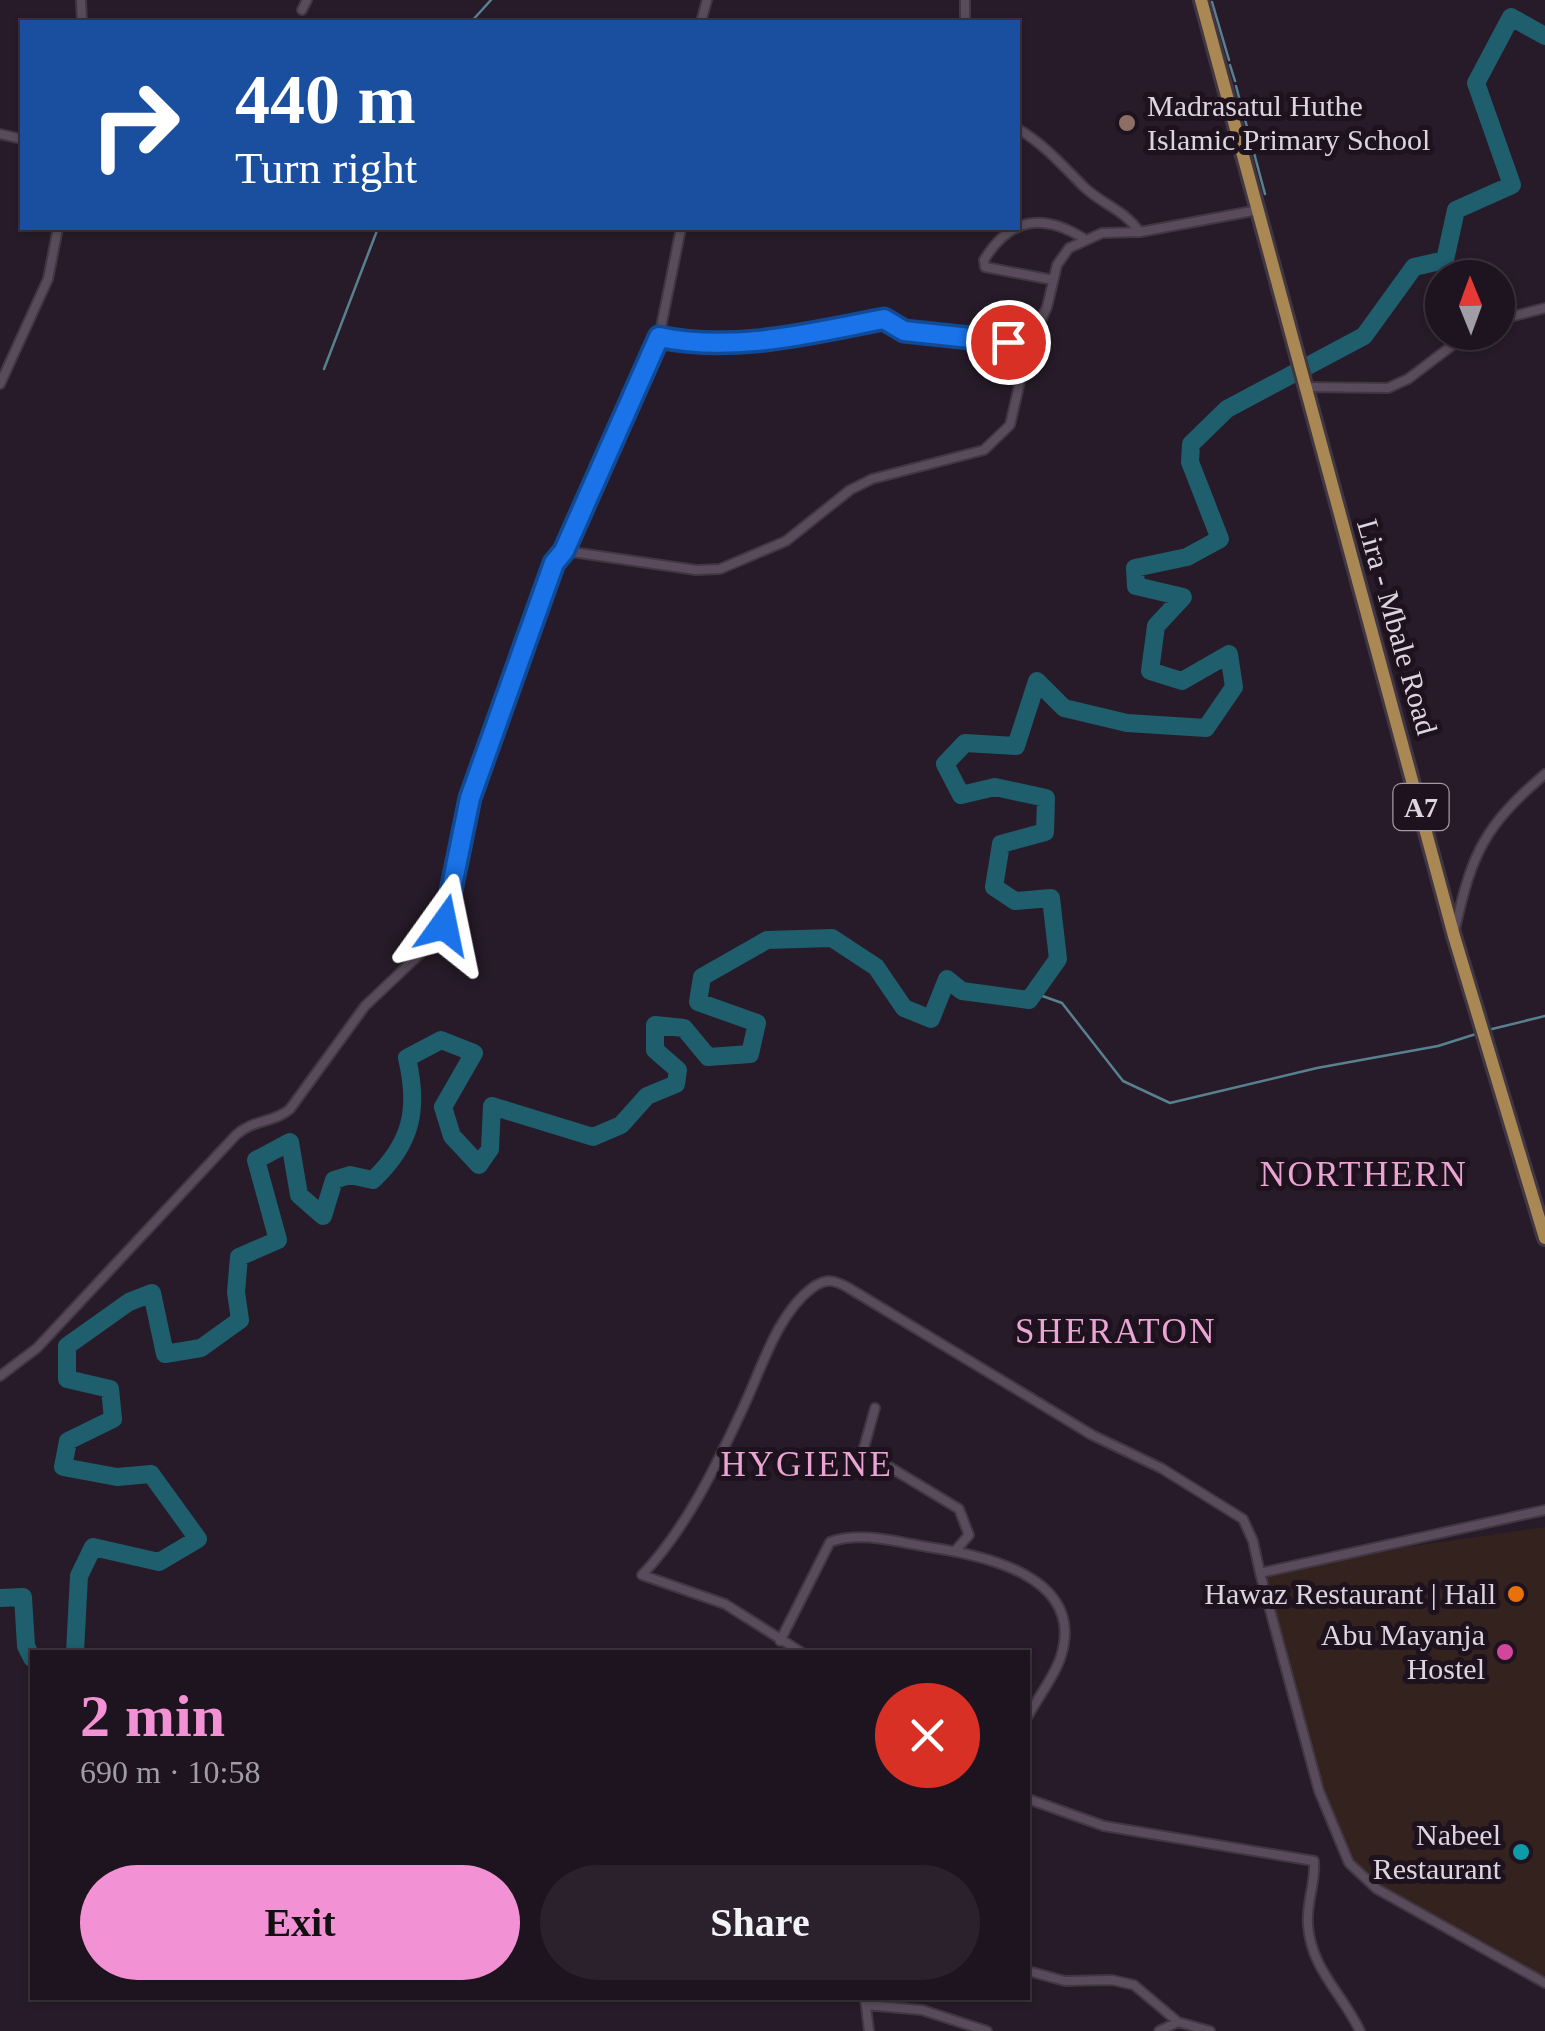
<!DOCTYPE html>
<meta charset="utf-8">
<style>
body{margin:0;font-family:"Times New Roman",serif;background:#2a212c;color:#f1f3f6;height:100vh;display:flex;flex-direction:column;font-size:38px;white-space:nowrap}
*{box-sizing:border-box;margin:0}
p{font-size:32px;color:#a09ea4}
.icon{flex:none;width:55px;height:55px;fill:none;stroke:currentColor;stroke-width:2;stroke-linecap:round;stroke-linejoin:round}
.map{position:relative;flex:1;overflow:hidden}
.drawer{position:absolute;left:30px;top:1650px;width:1000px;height:350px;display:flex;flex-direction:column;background:#1d141f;border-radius:0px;box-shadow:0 2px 8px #0004,0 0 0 2px #3b333d}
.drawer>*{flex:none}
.top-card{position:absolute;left:20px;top:20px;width:1000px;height:210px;border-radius:0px;box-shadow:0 2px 8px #0004,0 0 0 2px #3b333d;background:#1a4fa0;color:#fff;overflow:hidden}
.needle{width:65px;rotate:359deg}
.buttons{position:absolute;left:1425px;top:260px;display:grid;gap:20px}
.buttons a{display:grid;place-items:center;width:90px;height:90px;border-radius:50%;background:#1d141f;box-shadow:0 2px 8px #0004,0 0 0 2px #3b333d;font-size:50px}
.pin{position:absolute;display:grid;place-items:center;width:85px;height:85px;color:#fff;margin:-42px;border:5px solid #fff;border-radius:50%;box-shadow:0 2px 10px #0007}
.me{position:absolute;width:110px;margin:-55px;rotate:12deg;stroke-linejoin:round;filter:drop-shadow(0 0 8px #0008)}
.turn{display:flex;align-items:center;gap:35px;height:210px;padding:0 50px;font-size:45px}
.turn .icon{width:130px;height:130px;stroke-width:2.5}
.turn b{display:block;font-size:70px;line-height:85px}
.round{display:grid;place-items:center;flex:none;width:105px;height:105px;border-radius:52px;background:#2a212c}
.head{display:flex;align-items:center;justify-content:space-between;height:170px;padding:0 50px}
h1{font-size:60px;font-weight:800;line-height:75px;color:#f391d5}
.action{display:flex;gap:20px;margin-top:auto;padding:20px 50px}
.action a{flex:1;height:115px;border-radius:60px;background:#f391d5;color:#111;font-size:40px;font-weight:800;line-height:115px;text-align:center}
.action a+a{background:#2a212c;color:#f1f3f6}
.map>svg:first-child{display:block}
.education{fill:#34221e}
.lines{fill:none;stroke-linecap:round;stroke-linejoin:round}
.stream{stroke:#57818f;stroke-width:2.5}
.river{stroke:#1e5e6d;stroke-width:18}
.minor-casing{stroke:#413742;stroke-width:12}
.primary-casing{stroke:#413742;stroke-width:18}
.minor{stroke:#594b5b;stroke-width:8}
.primary{stroke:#a98854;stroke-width:12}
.route-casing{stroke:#114b97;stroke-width:25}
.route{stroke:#1a73e8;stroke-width:18}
.education-dot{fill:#8d6e63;stroke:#1e121f;stroke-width:4}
.food-dot{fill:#e8710a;stroke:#1e121f;stroke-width:4}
.hotel-dot{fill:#d1479c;stroke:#1e121f;stroke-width:4}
.culture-dot{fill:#0f9aa8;stroke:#1e121f;stroke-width:4}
.labels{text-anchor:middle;stroke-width:10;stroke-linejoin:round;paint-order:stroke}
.shield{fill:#1e121f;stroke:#a49aa5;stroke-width:2.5}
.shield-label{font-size:28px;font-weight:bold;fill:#ddd4de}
.poi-label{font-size:30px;fill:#ddd4de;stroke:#1e121f;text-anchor:end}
.street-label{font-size:30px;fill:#ddd4de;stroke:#1e121f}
.quarter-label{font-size:35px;letter-spacing:2.5px;fill:#eaa5d3;stroke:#1e121f}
</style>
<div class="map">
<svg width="1545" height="2031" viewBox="0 0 1545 2031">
<rect width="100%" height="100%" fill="#271b29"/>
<path class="education" d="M 1545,1527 L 1545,1975 L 1475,1947 L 1379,1889 L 1353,1863 L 1325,1795 L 1263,1576 L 1302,1562 Z"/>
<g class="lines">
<path class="stream" d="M 1212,2 L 1229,60
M 471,22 L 491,0
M 1230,65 L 1235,81
M 1236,86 L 1265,194
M 324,369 L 378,228
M 1034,993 L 1062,1003 L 1123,1081 L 1170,1103 L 1317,1068 L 1438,1046 L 1476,1034
M 1488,1030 L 1545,1016"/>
<path class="river" d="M 0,1598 L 23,1597 L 26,1646 L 32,1658
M 75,1652 L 79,1576 L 93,1547 L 159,1562 L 198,1539 L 151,1474 L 117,1477 L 63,1467 L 68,1441 L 113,1419 L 110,1389 L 67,1379 L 67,1346 L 129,1302 L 152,1293 L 165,1354 L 201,1348 L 240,1320 L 236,1292 L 239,1257 L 278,1240 L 256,1160 L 290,1142 L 299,1195 L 323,1216 L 334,1180 L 350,1175 L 373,1180 C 412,1143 419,1109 407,1058 L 441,1040 L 474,1053 L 443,1107 L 452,1136 L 479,1165 L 490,1149 L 492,1106 L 593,1137 L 621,1125 L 647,1096 L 676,1084 L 678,1070 L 655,1050 L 655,1025 L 684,1028 L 708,1057 L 750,1054 L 757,1023 L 698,1002 L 702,977 L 767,940 L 832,938 L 876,967 L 904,1008 L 931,1019 L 947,979 L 962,991 L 1029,1000 L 1058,959 L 1051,898 L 1015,901 L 994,887 L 1001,844 L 1045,832 L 1046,798 L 995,787 L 961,795 L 945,764 L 965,743 L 1016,746 L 1037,681 L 1064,708 L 1127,723 L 1206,728 L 1234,687 L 1229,654 L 1182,681 L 1150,671 L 1156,626 L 1183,597 L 1136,586 L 1135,568 L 1187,557 L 1220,539 L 1190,462 L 1191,444 L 1227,409 L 1364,336 L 1414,267 L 1445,260 L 1456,210 L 1512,185 L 1476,83 L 1511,17 L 1545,36"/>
<defs>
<path id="minor" d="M 81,0 L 82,22
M 965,0 L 965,22
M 302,10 L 307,0
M 701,22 L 707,0
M 1018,129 C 1044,144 1063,166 1084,187 C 1103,205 1122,208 1140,232
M 0,134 L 22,139
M 1053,280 L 985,267 L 984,260 C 1011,216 1044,214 1083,238
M 1498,320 L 1545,308
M 659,337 C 734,353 810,333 884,319 L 903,331 L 924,335 L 1030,345
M 0,384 L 48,279 L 58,228
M 1303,387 L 1388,388 L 1408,379 L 1470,332
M 565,551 L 696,570 L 720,569 L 786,541 L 850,490 L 872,479 L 984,450 L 1010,425 L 1027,351 L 1047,307 L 1057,265 L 1069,248 L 1102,233 L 1140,232 L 1258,210
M 1455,929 C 1472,853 1484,826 1545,774
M 0,1376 L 37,1348 L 236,1135 C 253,1119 274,1123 290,1109 L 365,1006 L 438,937 L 470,798 L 554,563 L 565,551 L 659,337 L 681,228
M 875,1408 L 863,1451 L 959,1509 L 969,1535 L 955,1551
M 1545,1510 L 1260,1573 L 1319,1791 L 1349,1863 L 1377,1889 L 1545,1983
M 780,1641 L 830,1542 C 861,1531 897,1542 928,1547 C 983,1555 1086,1576 1061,1656 C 1055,1676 1038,1697 1028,1716
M 801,1652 L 725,1604 L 642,1575 C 686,1529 716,1466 743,1408 C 761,1370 777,1314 812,1288 C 826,1278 834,1280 847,1287 L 1092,1435 L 1161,1468 L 1243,1519 L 1253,1541 L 1260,1573
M 1028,1799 L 1104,1826 L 1314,1861 C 1316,1882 1306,1903 1308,1925 C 1311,1969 1342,1993 1360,2031
M 1028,1971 L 1065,1981 L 1112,1980 L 1134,1985 L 1178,2022
M 865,1998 L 869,2031
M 866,2005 L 922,2010 L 987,2031
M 1159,2031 L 1178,2022 L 1210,2031"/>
<path id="primary" d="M 1201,0 L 1454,936 L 1545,1238"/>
</defs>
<use href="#minor" class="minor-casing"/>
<use href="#primary" class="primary-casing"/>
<use href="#minor" class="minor"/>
<use href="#primary" class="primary"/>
</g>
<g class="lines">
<defs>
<path id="route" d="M 444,925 L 470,798 L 554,563 L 564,551 L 659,337 C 734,353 811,333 884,319 L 904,331 L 1008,342"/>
</defs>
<use href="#route" class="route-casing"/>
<use href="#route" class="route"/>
</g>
<circle class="education-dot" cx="1127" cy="123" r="10"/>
<circle class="food-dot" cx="1516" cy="1594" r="10"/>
<circle class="hotel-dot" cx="1505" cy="1652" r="10"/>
<circle class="culture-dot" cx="1521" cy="1852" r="10"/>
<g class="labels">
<rect class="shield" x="1393.5" y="784" width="55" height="46" rx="8"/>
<g class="shield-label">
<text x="1421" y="817">A7</text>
</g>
<g class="poi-label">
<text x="1147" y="116" text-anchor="start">Madrasatul Huthe<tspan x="1147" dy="34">Islamic Primary School</tspan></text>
<text x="1496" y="1604">Hawaz Restaurant | Hall</text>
<text x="1485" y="1645">Abu Mayanja<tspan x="1485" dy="34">Hostel</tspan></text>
<text x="1501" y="1845">Nabeel<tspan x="1501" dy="34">Restaurant</tspan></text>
</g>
<g class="street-label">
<text transform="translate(1397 627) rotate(74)" y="10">Lira - Mbale Road</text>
</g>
<g class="quarter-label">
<text x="1364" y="1186">NORTHERN</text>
<text x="1116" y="1343">SHERATON</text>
<text x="807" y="1476">HYGIENE</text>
</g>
</g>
</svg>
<div class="buttons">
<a><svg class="needle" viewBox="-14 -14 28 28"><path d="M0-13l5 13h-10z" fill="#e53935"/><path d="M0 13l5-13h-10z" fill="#a09ea4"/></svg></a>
</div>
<div class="pin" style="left:1008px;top:342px;background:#d93025"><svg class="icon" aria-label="arrive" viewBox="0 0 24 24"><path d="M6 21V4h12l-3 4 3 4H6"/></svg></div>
<svg class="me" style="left:444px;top:925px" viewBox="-20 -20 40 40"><path d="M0-17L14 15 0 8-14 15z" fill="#1a73e8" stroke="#fff" stroke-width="4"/></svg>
<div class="top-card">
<div class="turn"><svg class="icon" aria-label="right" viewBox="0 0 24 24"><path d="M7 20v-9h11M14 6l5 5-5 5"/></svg><div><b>440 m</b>Turn right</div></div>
</div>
<section class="drawer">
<div class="head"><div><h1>2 min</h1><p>690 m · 10:58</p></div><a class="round" style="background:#d93025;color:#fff"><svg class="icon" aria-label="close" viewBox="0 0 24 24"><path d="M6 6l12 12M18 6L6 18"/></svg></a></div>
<div class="action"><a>Exit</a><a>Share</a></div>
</section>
</div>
